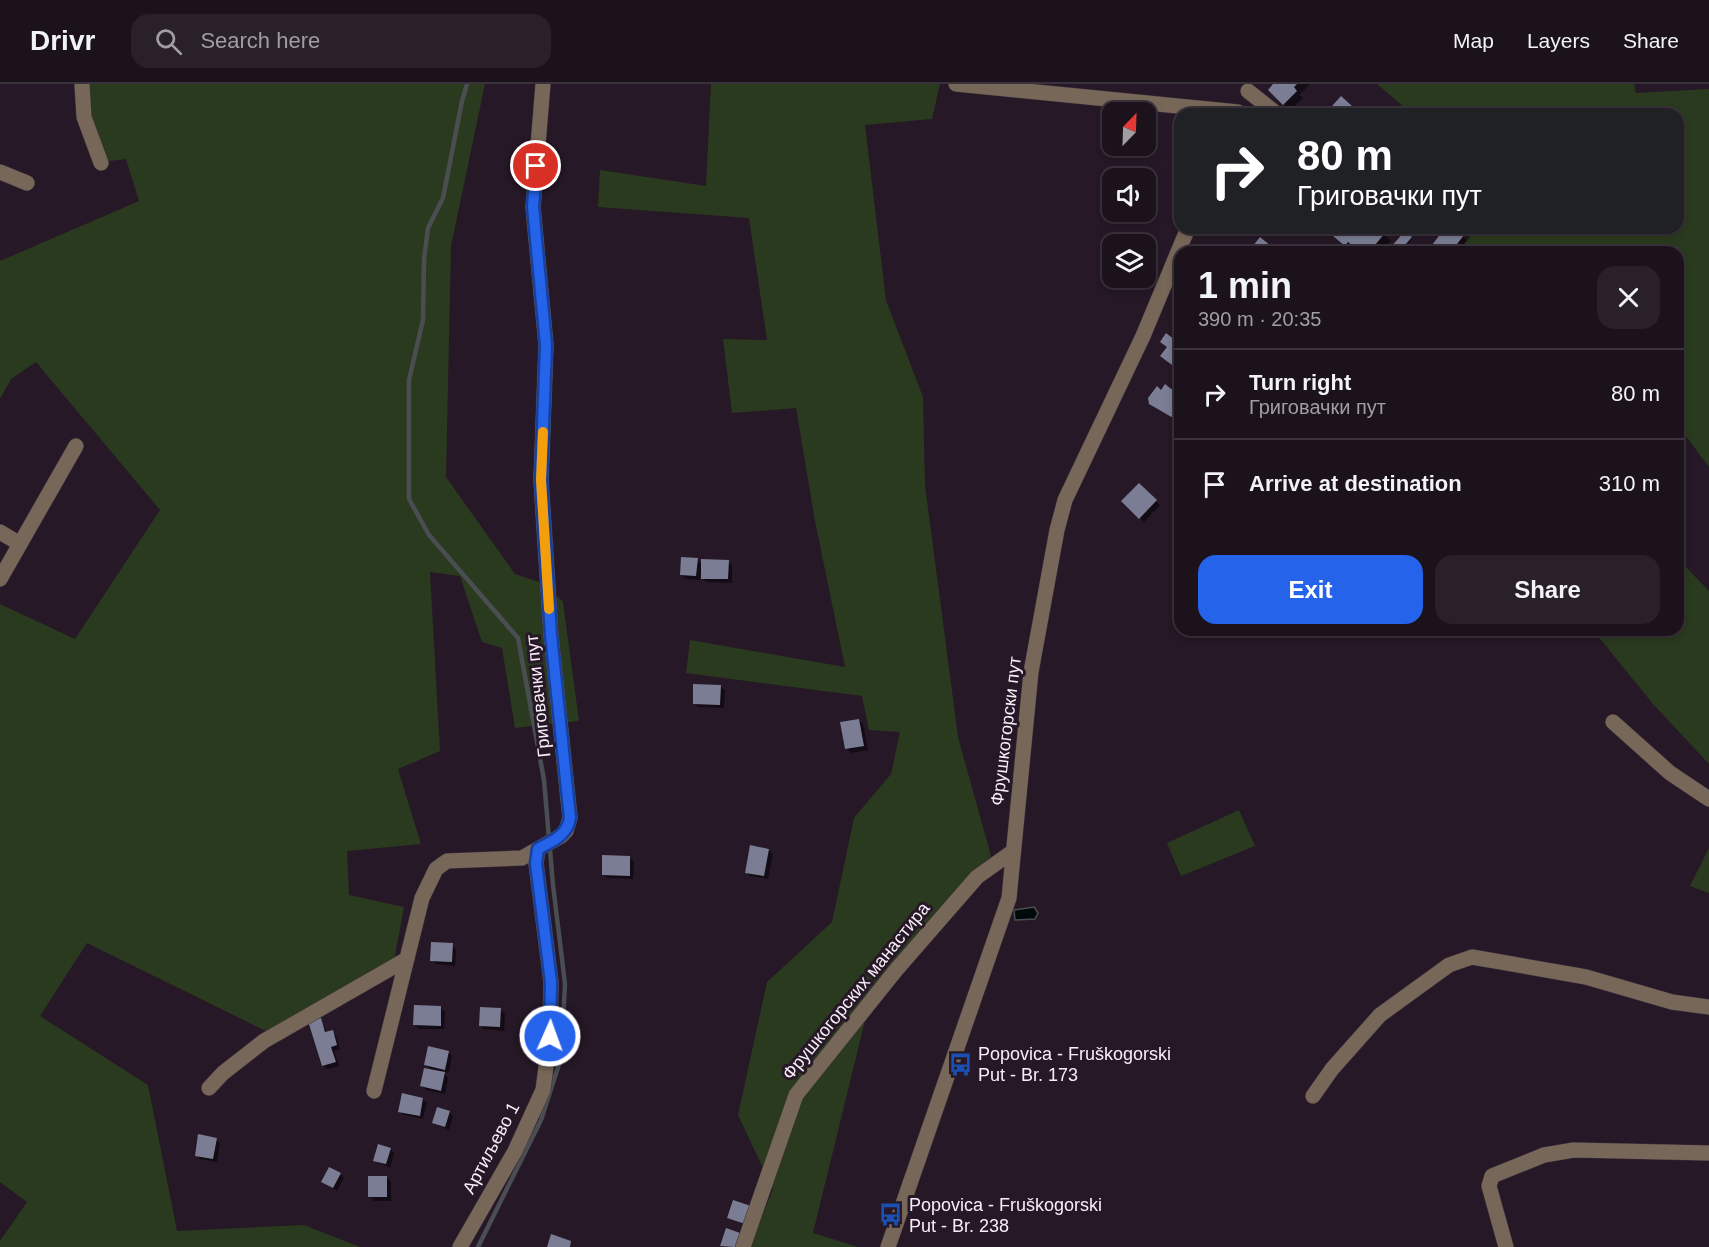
<!DOCTYPE html>
<meta charset="utf-8">
<style>
body{margin:0;font-family:Helvetica,sans-serif;background:#292029;color:#f1f3f6;height:100vh;display:flex;flex-direction:column;font-size:22px;white-space:nowrap}
*{box-sizing:border-box;margin:0}
p{font-size:20px;color:#a09ea3}
.icon{flex:none;width:33px;height:33px;fill:none;stroke:currentColor;stroke-width:2;stroke-linecap:round;stroke-linejoin:round}
.map{position:relative;flex:1;overflow:hidden}
.details{position:absolute;left:1174px;top:162px;width:510px;height:390px;display:flex;flex-direction:column;background:#1c121c;border-radius:18px;box-shadow:0 3px 9px #0003,0 0 0 2px #3a323b}
.details>*{flex:none}
.hud{position:absolute;left:1174px;top:24px;width:510px;height:126px;border-radius:18px;box-shadow:0 3px 9px #0003,0 0 0 2px #3a323b;background:#202124;color:#fff;overflow:hidden}
.needle{width:39px;rotate:23deg}
.controls{position:absolute;left:1102px;top:18px;display:grid;gap:12px}
.controls a{display:grid;place-items:center;width:54px;height:54px;border-radius:12px;background:#1c121c;box-shadow:0 3px 9px #0003,0 0 0 2px #3a323b;font-size:30px}
.pin{position:absolute;display:grid;place-items:center;width:51px;height:51px;color:#fff;margin:-26px;border:3px solid #fff;border-radius:50%;box-shadow:0 2px 6px #0007}
.me{position:absolute;width:66px;margin:-33px;rotate:2deg;stroke-linejoin:round;filter:drop-shadow(0 0 4px #0008)}
.turn{display:flex;align-items:center;gap:21px;height:126px;padding:0 24px;font-size:27px}
.turn .icon{width:78px;height:78px;stroke-width:2.5}
.turn b{display:block;font-size:42px;line-height:51px}
.round{display:grid;place-items:center;flex:none;width:63px;height:63px;border-radius:18px;background:#292029}
.overview{display:flex;align-items:center;justify-content:space-between;height:102px;padding:0 24px}
h1{font-size:36px;font-weight:800;line-height:45px}
.primary-button{display:flex;gap:12px;margin-top:auto;padding:12px 24px}
.primary-button a{flex:1;height:69px;border-radius:18px;background:#2563eb;color:#fff;font-size:24px;font-weight:800;line-height:69px;text-align:center}
.primary-button a+a{background:#292029;color:#f1f3f6}
ul{padding:0;list-style:none}
li{display:flex;align-items:center;gap:18px;height:90px;padding:0 24px;border-top:2px solid #3a323b}
li div{flex:1}
li b{display:block;font-size:22px}
li em{font-style:normal}
header{display:flex;align-items:center;gap:36px;box-sizing:border-box;height:84px;padding:0 30px;background:#1c121c;border-bottom:2px solid #3a323b}
header strong{font-size:28px}
nav{display:flex;gap:33px;margin-inline-start:auto;font-size:21px}
.search{width:420px;height:54px;background:#292029;display:flex;align-items:center;gap:15px;box-sizing:border-box;padding:0 21px;border-radius:18px;color:#a09ea3;font-size:22px}
.map>svg:first-child{display:block}
.green{fill:#2a3a1e}
.water{fill:#000a0b;stroke:#4a4e52;stroke-width:1.5}
.shadow{fill:#0007}
.lines{fill:none;stroke-linecap:round;stroke-linejoin:round}
.stream{stroke:#4a4e52;stroke-width:4.5}
.building{fill:#7b7d94}
.minor-casing{stroke:#3f323f;stroke-width:16}
.minor{stroke:#776758;stroke-width:15}
.route-casing{stroke:#184099;stroke-width:15}
.route{stroke:#2563eb;stroke-width:10}
.slow{stroke:#f59e0b;stroke-width:10}
.labels{text-anchor:middle;stroke-width:6;stroke-linejoin:round;paint-order:stroke}
.street-label{font-size:18px;fill:#f8eef8;stroke:#261826}
.poi-label{font-size:18px;fill:#f8eef8;stroke:#261826;text-anchor:start}
</style>
<header>
<strong>Drivr</strong>
<div class="search"><svg class="icon" aria-label="search" viewBox="0 0 24 24"><circle cx="10" cy="10" r="6"/><path d="M15 15l6 6"/></svg>Search here</div>
<nav><a>Map</a><a>Layers</a><a>Share</a></nav>
</header>
<div class="map">
<svg width="1709" height="1163" viewBox="0 0 1709 1163">
<rect width="100%" height="100%" fill="#261826"/>
<path class="green" d="M 88,0 L 485,0 L 451,162 L 446,393 L 515,490 L 545,500 L 563,518 L 579,637 L 515,644 L 502,564 L 482,558 L 460,492 L 430,488 L 440,667 L 398,685 L 421,760 L 347,767 L 349,811 L 404,823 L 394,877 L 274,951 L 87,859 L 40,932 L 148,1001 L 177,1147 L 304,1141 L 360,1163 L 0,1163 L 0,1157 L 27,1118 L 0,1098 L 0,520 L 75,555 L 160,426 L 36,278 L 11,295 L 0,315 L 0,177 L 139,117 L 126,75 L 95,79 Z
M 711,0 L 940,0 L 932,35 L 865,41 L 886,216 L 923,313 L 925,401 L 958,653 L 991,772 L 872,908 L 813,1149 L 858,1163 L 750,1163 L 773,1105 L 738,1031 L 767,898 L 832,838 L 854,734 L 891,690 L 900,648 L 869,646 L 862,612 L 686,589 L 690,556 L 845,583 L 815,437 L 796,324 L 732,329 L 723,255 L 767,256 L 749,134 L 598,123 L 600,86 L 706,102 Z
M 1377,0 L 1634,0 L 1636,9 L 1709,5 L 1709,383 L 1679,343 L 1678,168 L 1458,168 L 1477,144 L 1678,144 L 1678,30 L 1412,30 Z
M 1679,476 L 1709,507 L 1709,680 L 1653,620 L 1593,546 L 1678,546 Z
M 1239,726 L 1255,762 L 1181,792 L 1167,759 Z
M 1709,764 L 1709,809 L 1690,802 Z"/>
<path class="water" d="M 1034,823 L 1038,829 L 1035,835 L 1015,836 L 1014,826 Z"/>
<path class="shadow" d="M 1276,0 L 1310,0 L 1299,11 L 1303,14 L 1290,26 L 1270,6 Z
M 1341,14 L 1355,27 L 1352,30 L 1327,30 Z
M 1341,144 L 1377,144 L 1391,157 L 1381,168 L 1361,168 L 1355,163 L 1352,167 L 1341,158 Z
M 1447,144 L 1452,144 L 1467,156 L 1458,168 L 1442,168 Z
M 1405,149 L 1412,155 L 1402,168 L 1397,168 Z
M 1166,302 L 1180,314 L 1180,338 L 1151,319 Z
M 1139,401 L 1160,421 L 1144,438 L 1123,417 Z
M 697,475 L 702,481 L 728,477 L 732,481 L 732,499 L 706,498 L 700,492 L 700,496 L 685,495 L 681,491 Z
M 720,602 L 725,606 L 724,624 L 698,623 L 694,619 Z
M 859,636 L 863,640 L 868,666 L 851,669 L 846,664 Z
M 768,766 L 773,770 L 768,795 L 750,792 L 746,788 Z
M 630,774 L 634,778 L 633,795 L 607,794 L 603,790 Z
M 452,861 L 456,865 L 455,882 L 436,880 L 432,876 Z
M 441,924 L 445,928 L 444,945 L 419,945 L 415,941 Z
M 501,926 L 505,930 L 504,947 L 484,945 L 480,941 Z
M 320,935 L 327,949 L 332,948 L 336,952 L 340,965 L 334,967 L 339,982 L 327,985 L 323,981 Z
M 448,968 L 452,972 L 449,989 L 442,987 L 448,994 L 445,1010 L 426,1006 L 422,1002 L 432,987 L 426,980 Z
M 423,1015 L 427,1019 L 423,1035 L 404,1031 L 400,1027 Z
M 449,1028 L 453,1032 L 449,1046 L 434,1039 Z
M 216,1055 L 220,1059 L 217,1078 L 200,1075 L 196,1071 Z
M 390,1065 L 394,1069 L 390,1084 L 375,1076 Z
M 340,1090 L 344,1094 L 337,1107 L 323,1097 Z
M 387,1094 L 391,1098 L 391,1117 L 374,1117 L 370,1113 Z
M 753,1125 L 752,1144 L 729,1134 Z"/>
<g class="lines">
<path class="stream" d="M 467,0 L 462,17 L 443,114 L 428,144 L 424,176 L 423,236 L 409,296 L 409,415 L 429,451 L 518,554 L 544,696 L 553,801 L 565,900 L 561,974 L 541,1036 L 478,1163"/>
</g>
<path class="building" d="M 1273,0 L 1297,0 L 1294,3 L 1297,7 L 1283,21 L 1268,6 Z
M 1341,12 L 1352,22 L 1344,30 L 1325,30 Z
M 1339,144 L 1379,144 L 1385,149 L 1370,167 L 1365,163 L 1360,168 L 1348,158 L 1345,162 L 1333,152 Z
M 1445,144 L 1455,144 L 1464,151 L 1451,168 L 1442,168 L 1432,161 Z
M 1405,147 L 1412,153 L 1399,168 L 1395,168 L 1390,164 Z
M 1260,153 L 1271,162 L 1267,168 L 1248,168 Z
M 1166,249 L 1180,260 L 1180,287 L 1160,272 L 1167,263 L 1160,258 Z
M 1165,300 L 1180,312 L 1180,329 L 1175,335 L 1149,320 L 1148,314 L 1157,302 L 1161,306 Z
M 1139,399 L 1157,416 L 1139,435 L 1121,417 Z
M 681,473 L 698,474 L 696,492 L 680,491 Z
M 701,475 L 729,476 L 728,495 L 701,495 Z
M 693,600 L 721,601 L 720,621 L 693,620 Z
M 859,635 L 864,662 L 845,665 L 840,638 Z
M 750,761 L 769,765 L 764,792 L 745,789 Z
M 602,771 L 630,772 L 630,792 L 602,791 Z
M 431,858 L 453,859 L 452,878 L 430,877 Z
M 414,921 L 441,922 L 441,942 L 413,941 Z
M 480,923 L 501,924 L 500,943 L 479,942 Z
M 321,934 L 325,948 L 333,946 L 337,961 L 331,963 L 336,978 L 322,982 L 308,937 Z
M 428,962 L 449,967 L 445,986 L 424,981 Z
M 424,984 L 445,988 L 441,1007 L 420,1002 Z
M 402,1009 L 423,1014 L 420,1032 L 398,1028 Z
M 437,1023 L 450,1027 L 445,1043 L 432,1039 Z
M 198,1050 L 217,1054 L 213,1075 L 195,1072 Z
M 378,1060 L 391,1064 L 386,1080 L 373,1077 Z
M 329,1083 L 341,1089 L 333,1104 L 321,1098 Z
M 368,1092 L 387,1092 L 387,1113 L 368,1113 Z
M 733,1116 L 754,1123 L 748,1141 L 727,1134 Z
M 726,1144 L 740,1149 L 735,1163 L 720,1162 Z
M 551,1150 L 571,1157 L 570,1163 L 547,1163 Z"/>
<g class="lines">
<defs>
<path id="minor" d="M 82,0 L 84,33 L 101,79
M 956,0 L 1238,28
M 1248,7 L 1277,30
M 0,88 L 27,99
M 0,448 L 20,460
M 0,495 L 76,362
M 1613,638 L 1670,689 L 1709,715
M 209,1004 L 223,989 L 264,957 L 407,875
M 374,1007 L 422,814 L 436,785 L 447,777 L 522,774 L 561,752 L 566,747 L 570,734 L 551,551 L 541,396 L 546,261 L 533,123 L 543,0
M 1313,1012 L 1332,985 L 1380,931 L 1449,881 L 1472,873 L 1586,893 L 1672,918 L 1709,923
M 460,1163 L 515,1067 L 543,1006 L 550,952 L 551,898 L 536,779 L 538,765
M 743,1163 L 796,1011 L 896,886 L 977,793 L 1012,768
M 888,1163 L 1009,814 L 1031,588 L 1057,446 L 1065,416 L 1143,252 L 1188,144
M 1506,1163 L 1489,1102 L 1492,1092 L 1544,1071 L 1574,1066 L 1709,1069"/>
</defs>
<use href="#minor" class="minor-casing"/>
<use href="#minor" class="minor"/>
</g>
<g class="lines">
<defs>
<path id="route" d="M 536,82 L 533,123 L 546,261 L 541,396 L 551,551 L 570,734 C 567,752 552,757 538,765 L 536,779 L 551,898 L 550,952"/>
</defs>
<use href="#route" class="route-casing"/>
<use href="#route" class="route"/>
<path class="slow" d="M 543,348 L 541,396 L 549,525"/>
</g>
<defs>
<symbol id="bus-bare" viewBox="-9 -9 18 18"><path d="M-5-6H5V4H4V6H2V4H-2V6H-4V4H-5ZM-3.5-4V0h7V-4ZM-3.5 1.2v1.5H-2V1.2ZM2 1.2v1.5H3.5V1.2Z" fill="#1a4fb4" stroke="#261826" stroke-width="2.5" paint-order="stroke"/></symbol>
</defs>
<g fill-rule="evenodd">
<use href="#bus-bare" x="944" y="964" width="33" height="33"/>
<use href="#bus-bare" x="874" y="1114" width="33" height="33"/>
</g>
<g class="labels">
<g class="street-label">
<text transform="translate(538 612) rotate(-96)" y="6">Григовачки пут</text>
<text transform="translate(1006 647) rotate(-83)" y="6">Фрушкогорски пут</text>
<text transform="translate(856 907) rotate(-51)" y="6">Фрушкогорских манастира</text>
<text transform="translate(491 1064) rotate(-62)" y="6">Артиљево 1</text>
</g>
<g class="poi-label">
<text x="978" y="976">Popovica - Fruškogorski<tspan x="978" dy="21">Put - Br. 173</tspan></text>
<text x="909" y="1127">Popovica - Fruškogorski<tspan x="909" dy="21">Put - Br. 238</tspan></text>
</g>
</g>
</svg>
<div class="controls">
<a><svg class="needle" viewBox="-14 -14 28 28"><path d="M0-13l5 13h-10z" fill="#e53935"/><path d="M0 13l5-13h-10z" fill="#a09ea3"/></svg></a>
<a><svg class="icon" aria-label="sound" viewBox="0 0 24 24"><path d="M4 9h4l5-4v14l-5-4H4zM17 9q2 3 0 6"/></svg></a>
<a><svg class="icon" aria-label="layers" viewBox="0 0 24 24"><path d="M12 4l9 5-9 5-9-5zM3 14l9 5 9-5"/></svg></a>
</div>
<div class="pin" style="left:536px;top:82px;background:#d93025"><svg class="icon" aria-label="arrive" viewBox="0 0 24 24"><path d="M6 21V4h12l-3 4 3 4H6"/></svg></div>
<svg class="me" style="left:550px;top:952px" viewBox="-20 -20 40 40"><circle r="17" fill="#2563eb" stroke="#fff" stroke-width="3"/><path d="M0-11L8 9 0 5-8 9z" fill="#fff"/></svg>
<div class="hud">
<div class="turn"><svg class="icon" aria-label="right" viewBox="0 0 24 24"><path d="M7 20v-9h11M14 6l5 5-5 5"/></svg><div><b>80 m</b>Григовачки пут</div></div>
</div>
<section class="details">
<div class="overview"><div><h1>1 min</h1><p>390 m · 20:35</p></div><a class="round"><svg class="icon" aria-label="close" viewBox="0 0 24 24"><path d="M6 6l12 12M18 6L6 18"/></svg></a></div>
<ul>
<li><svg class="icon" aria-label="right" viewBox="0 0 24 24"><path d="M7 20v-9h11M14 6l5 5-5 5"/></svg><div><b>Turn right</b><p>Григовачки пут</p></div><em>80 m</em></li>
<li><svg class="icon" aria-label="arrive" viewBox="0 0 24 24"><path d="M6 21V4h12l-3 4 3 4H6"/></svg><div><b>Arrive at destination</b></div><em>310 m</em></li>
</ul>
<div class="primary-button"><a>Exit</a><a>Share</a></div>
</section>
</div>
